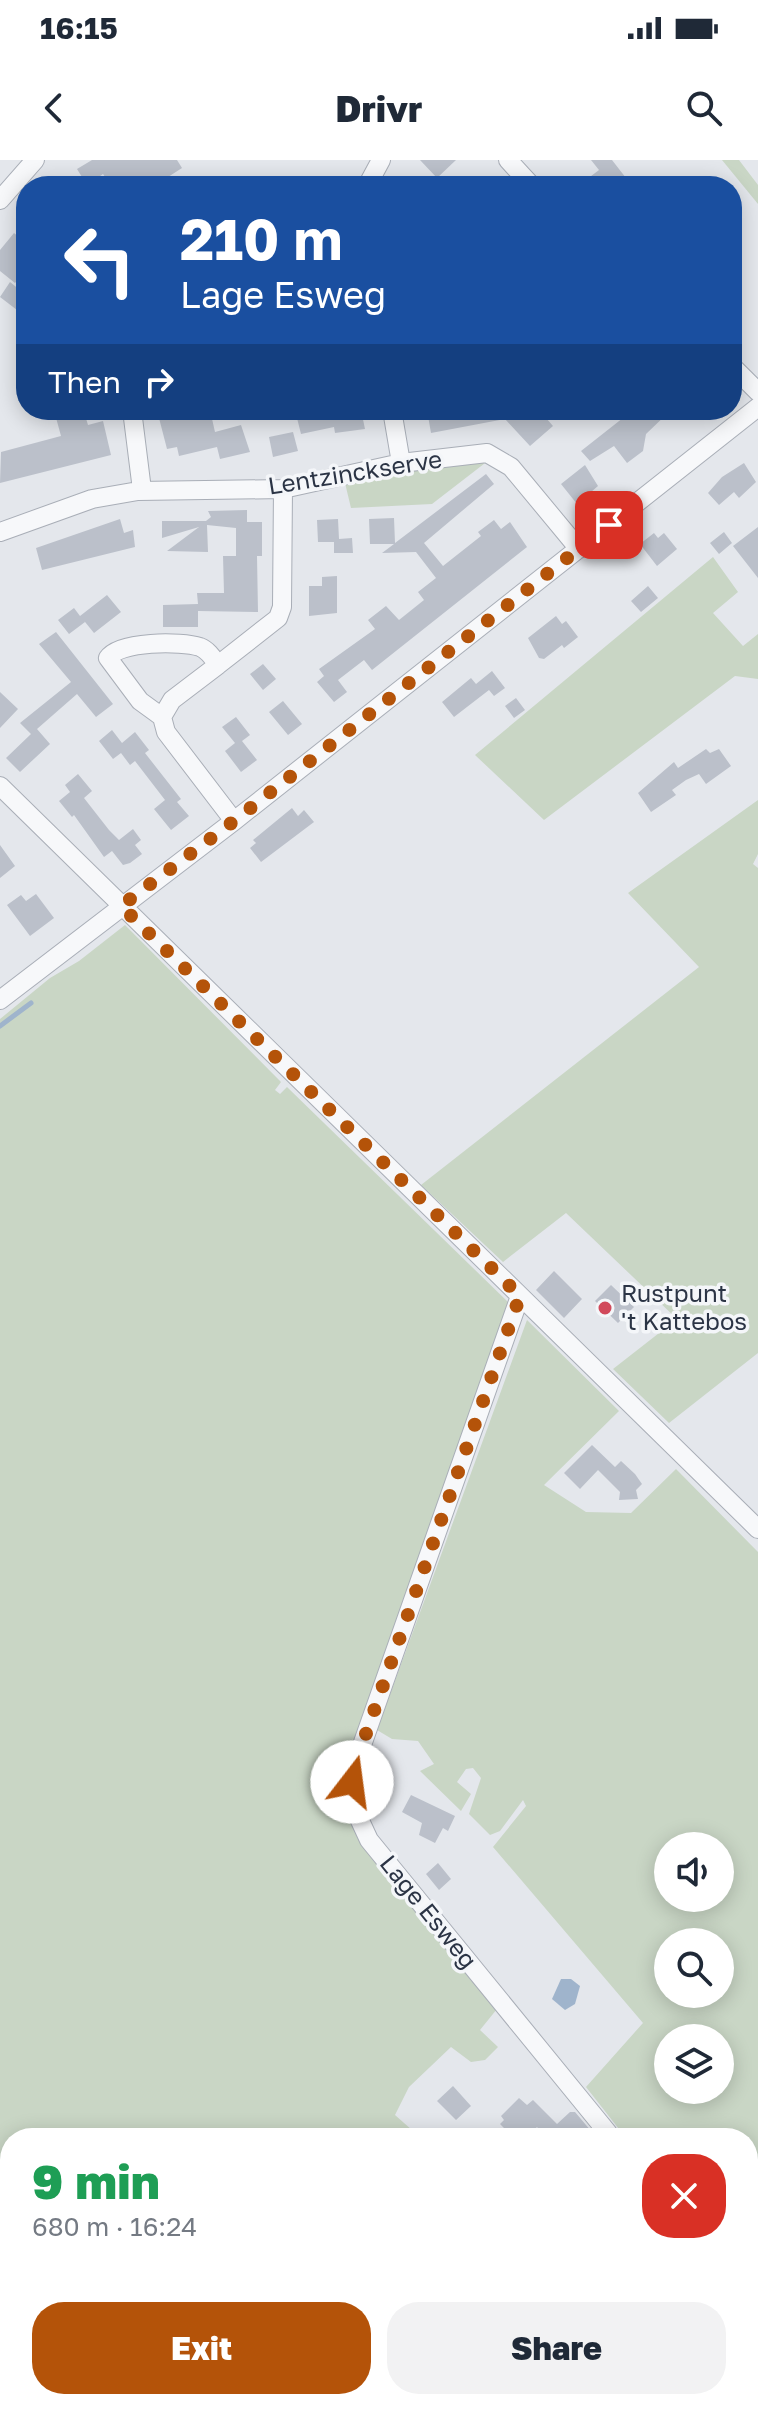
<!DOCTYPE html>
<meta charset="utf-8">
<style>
body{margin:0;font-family:"Golos Text",sans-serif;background:#f2f2f3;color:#1f2937;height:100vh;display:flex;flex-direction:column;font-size:30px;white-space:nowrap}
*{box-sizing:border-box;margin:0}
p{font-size:26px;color:#747a83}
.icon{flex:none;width:44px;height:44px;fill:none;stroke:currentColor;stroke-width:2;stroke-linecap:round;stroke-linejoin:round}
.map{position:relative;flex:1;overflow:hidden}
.details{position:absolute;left:0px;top:1968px;width:758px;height:282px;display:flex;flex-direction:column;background:#fff;border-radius:32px 32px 0 0;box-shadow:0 4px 20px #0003}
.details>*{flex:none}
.hud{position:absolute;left:16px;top:16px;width:726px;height:244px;border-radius:32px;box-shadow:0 4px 20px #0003;background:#1a4fa0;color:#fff;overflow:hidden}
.controls{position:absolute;left:654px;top:1672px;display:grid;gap:16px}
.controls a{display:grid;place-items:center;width:80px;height:80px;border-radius:50%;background:#fff;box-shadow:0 4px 20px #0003;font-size:40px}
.pin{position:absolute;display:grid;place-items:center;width:68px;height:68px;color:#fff;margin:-34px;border-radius:16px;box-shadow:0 4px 12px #0006}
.me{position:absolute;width:88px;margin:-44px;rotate:15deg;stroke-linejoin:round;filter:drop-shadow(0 0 6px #0008)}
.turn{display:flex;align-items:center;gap:28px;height:168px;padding:0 32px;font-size:36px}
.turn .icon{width:104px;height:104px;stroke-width:2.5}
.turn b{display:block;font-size:56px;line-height:68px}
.then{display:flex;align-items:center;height:76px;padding:0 32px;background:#0003;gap:16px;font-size:30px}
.round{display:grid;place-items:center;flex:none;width:84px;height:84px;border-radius:32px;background:#f2f2f3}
.head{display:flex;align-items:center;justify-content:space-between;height:136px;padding:0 32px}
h1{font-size:48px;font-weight:800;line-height:60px;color:#1e9e55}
.button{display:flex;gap:16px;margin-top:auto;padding:16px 32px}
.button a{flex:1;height:92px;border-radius:32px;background:#b45309;color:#fff;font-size:32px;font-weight:800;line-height:92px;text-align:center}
.button a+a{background:#f2f2f3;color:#1f2937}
.status{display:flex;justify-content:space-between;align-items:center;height:56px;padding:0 40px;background:#fff;direction:ltr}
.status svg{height:22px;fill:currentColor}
header{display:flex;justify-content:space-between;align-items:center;height:104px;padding:0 32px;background:#fff;font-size:36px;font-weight:800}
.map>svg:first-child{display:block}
.green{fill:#c9d6c5;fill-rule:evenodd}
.water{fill:#9fb4cc}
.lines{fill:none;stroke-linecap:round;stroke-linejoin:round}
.stream{stroke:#9fb4cc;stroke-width:5}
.building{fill:#bbc0ca}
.minor-casing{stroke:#a9aeb7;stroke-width:20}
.minor{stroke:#f7f8fa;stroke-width:18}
.route{stroke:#b45309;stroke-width:14;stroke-dasharray:0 25.2}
.poi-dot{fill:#d1495b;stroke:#f4f6f9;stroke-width:3}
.labels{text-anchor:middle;stroke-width:7;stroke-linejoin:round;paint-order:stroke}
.street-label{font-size:24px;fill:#2b3445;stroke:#f4f6f9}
.poi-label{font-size:24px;fill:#2b3445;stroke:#f4f6f9;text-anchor:start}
</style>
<div class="status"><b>16:15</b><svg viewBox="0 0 49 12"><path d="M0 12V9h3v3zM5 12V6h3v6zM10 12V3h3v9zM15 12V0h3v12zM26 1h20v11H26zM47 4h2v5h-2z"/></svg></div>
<header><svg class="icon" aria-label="back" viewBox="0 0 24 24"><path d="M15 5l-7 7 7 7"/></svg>Drivr<svg class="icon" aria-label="search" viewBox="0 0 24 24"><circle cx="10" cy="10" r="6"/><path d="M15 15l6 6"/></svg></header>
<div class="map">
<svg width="758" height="2249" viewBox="0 0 758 2249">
<rect width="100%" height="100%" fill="#e4e7ec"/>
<path class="green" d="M 722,0 L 739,0 L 758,25 L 758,44 Z
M 489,300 L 432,344 L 351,348 L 345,323 L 378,315 Z
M 713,397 L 738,432 L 713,453 L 743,486 L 758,474 L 758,519 L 735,516 L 544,660 L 475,595 Z
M 758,640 L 758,694 L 753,704 L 758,708 L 758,1193 L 669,1263 L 613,1209 L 677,1159 L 566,1053 L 503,1102 L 421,1025 L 699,807 L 628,733 Z
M 125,765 L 281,922 L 275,930 L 280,934 L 287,927 L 508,1142 L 343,1625 L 333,1625 L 329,1635 L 344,1643 L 497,1849 L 480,1870 L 498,1887 L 485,1900 L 471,1902 L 451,1887 L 409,1927 L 395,1955 L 421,1978 L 10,1978 L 10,2240 L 748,2240 L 748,2167 L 758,2179 L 758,2249 L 0,2249 L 0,859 L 50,818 L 79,801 Z
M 527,1160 L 619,1251 L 544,1325 L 586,1352 L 631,1353 L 676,1309 L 758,1392 L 758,2146 L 748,2134 L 749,1977 L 726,1976 L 720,1969 L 716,1978 L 626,1978 L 586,1927 L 667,1836 L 643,1863 L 493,1687 L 526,1646 L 523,1640 L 500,1671 L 490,1675 L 469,1654 L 481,1618 L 473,1608 L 466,1609 L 457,1622 L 471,1634 L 461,1651 L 420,1611 L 434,1604 L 418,1581 L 392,1579 L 377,1570 ZM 668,1686 L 720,1686 L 720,1738 L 668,1738 ZM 668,1782 L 720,1782 L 720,1834 L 668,1834 ZM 668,1878 L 720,1878 L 720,1930 L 668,1930 Z"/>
<path class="water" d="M 561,1819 L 571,1819 L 580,1826 L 575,1844 L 565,1850 L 552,1839 Z"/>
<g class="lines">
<path class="stream" d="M 0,866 L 31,843"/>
</g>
<path class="building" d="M 92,0 L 177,0 L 182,8 L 154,26 L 125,26 L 120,18 L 110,24 L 103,14 L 87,25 L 77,9 Z
M 420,0 L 456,0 L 437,18 Z
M 591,0 L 612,0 L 626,18 L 617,26 L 578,26 L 599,10 Z
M 14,73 L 26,83 L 26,110 L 15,123 L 0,111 L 0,90 Z
M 10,122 L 26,135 L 17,150 L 0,137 Z
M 74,250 L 76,258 L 85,255 L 88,265 L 103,261 L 111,295 L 0,323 L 1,292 L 61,276 L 55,254 Z
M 188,250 L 210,250 L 215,272 L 241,265 L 250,292 L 220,299 L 217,287 L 179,296 L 177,287 L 167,289 L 159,258 Z
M 295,250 L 361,250 L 365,269 L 335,273 L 334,267 L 301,274 Z
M 427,250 L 539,250 L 553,266 L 530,286 L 505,259 L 431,273 Z
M 640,250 L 671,250 L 646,274 L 643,291 L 627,303 L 614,286 L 590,301 L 581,291 L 628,254 L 632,258 Z
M 293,272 L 298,291 L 273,297 L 269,277 Z
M 744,303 L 756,322 L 739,338 L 734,332 L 719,345 L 708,333 L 722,317 Z
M 585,305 L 598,326 L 577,344 L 561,324 Z
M 486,314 L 494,324 L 424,383 L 443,406 L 481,376 L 478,372 L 494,360 L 501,369 L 510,362 L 527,387 L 372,510 L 364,500 L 338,520 L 347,532 L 334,542 L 317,522 L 324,516 L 319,509 L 375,469 L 368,460 L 386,446 L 399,460 L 424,440 L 418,432 L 436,418 L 416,392 L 382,393 L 394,384 L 370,384 L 369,359 L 394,358 L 395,383 Z
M 247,350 L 247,362 L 262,362 L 262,396 L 257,396 L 258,452 L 198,451 L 198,467 L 163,467 L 163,445 L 198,444 L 197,433 L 224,433 L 223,396 L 236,396 L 236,368 L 207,365 L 208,392 L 167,391 L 199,367 L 162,378 L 162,361 L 206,361 L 211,357 L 208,351 Z
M 120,359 L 124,373 L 133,370 L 135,387 L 42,410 L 36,388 Z
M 338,359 L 339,379 L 352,378 L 353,393 L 334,393 L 334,382 L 318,382 L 317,360 Z
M 758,367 L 758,418 L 733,386 Z
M 724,372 L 732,383 L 719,394 L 710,383 Z
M 654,373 L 658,378 L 664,373 L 677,389 L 657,406 L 640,384 Z
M 337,416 L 337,453 L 309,456 L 309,426 L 322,426 L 322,417 Z
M 648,426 L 658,438 L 641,452 L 631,441 Z
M 107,435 L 121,452 L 94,473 L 81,457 L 85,462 L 69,474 L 58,460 L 74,448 L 80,456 Z
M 556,456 L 562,464 L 566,461 L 578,477 L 564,488 L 562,485 L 544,499 L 539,498 L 528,478 Z
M 56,472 L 113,544 L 96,557 L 77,534 L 37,569 L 50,584 L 20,612 L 6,598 L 31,574 L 20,563 L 71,522 L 39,484 Z
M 263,504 L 276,519 L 263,530 L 250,514 Z
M 492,511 L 505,528 L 494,536 L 489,530 L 454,557 L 442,542 L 471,518 L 476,524 Z
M 0,532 L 18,549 L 0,568 Z
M 516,538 L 525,550 L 514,558 L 505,546 Z
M 283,541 L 302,564 L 288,575 L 269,552 Z
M 236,557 L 250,575 L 242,581 L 257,600 L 241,612 L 225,591 L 235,583 L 222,567 Z
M 112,570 L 122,583 L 135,572 L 149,590 L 145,593 L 181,639 L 177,642 L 189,656 L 171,670 L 154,649 L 165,640 L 135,601 L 130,605 L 121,593 L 113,599 L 99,581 Z
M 706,589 L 710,593 L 719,589 L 731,606 L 706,624 L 699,614 L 686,620 L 672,630 L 676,635 L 651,652 L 638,633 L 674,602 L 678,608 Z
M 78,614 L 92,631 L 84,638 L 109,670 L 119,680 L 133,669 L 141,680 L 135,685 L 142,694 L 130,703 L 123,705 L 112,691 L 104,697 L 74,655 L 72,657 L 59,641 L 70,632 L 65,625 Z
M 292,648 L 298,656 L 304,650 L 314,662 L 261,702 L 250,688 L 256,683 L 253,680 Z
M 0,685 L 15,706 L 0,718 Z
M 36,734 L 54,758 L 30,776 L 7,745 L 21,735 L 26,741 Z
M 554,1111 L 582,1139 L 564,1158 L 536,1130 Z
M 611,1125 L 634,1147 L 618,1163 L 595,1141 Z
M 592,1285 L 615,1307 L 621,1301 L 635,1314 L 642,1324 L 636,1330 L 638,1339 L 619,1340 L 620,1332 L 598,1310 L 580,1329 L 564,1313 Z
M 411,1635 L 455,1656 L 448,1671 L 443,1668 L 435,1683 L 419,1675 L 422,1663 L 402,1652 Z
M 438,1703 L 451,1719 L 439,1730 L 426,1714 Z
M 453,1926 L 471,1946 L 456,1960 L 437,1941 Z
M 519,1938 L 527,1945 L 533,1940 L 557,1964 L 570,1952 L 575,1952 L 597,1978 L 541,1978 L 544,1975 L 537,1967 L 526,1978 L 514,1978 L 500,1964 L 504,1960 L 501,1956 Z"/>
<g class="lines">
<defs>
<path id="minor" d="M 508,0 L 532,26
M 367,26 L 381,0
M 0,40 L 35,0
M 732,206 L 758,232
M 132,250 L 142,330
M 392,250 L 401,303
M 0,372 L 92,339 L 138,331 L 283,329 L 401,303 L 487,293 L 511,307 L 579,389
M 162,557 L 172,540 L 218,505
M 0,626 L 758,1369
M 234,661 L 166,572 L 162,557 L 140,541 L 108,498 C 119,481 181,481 200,487 C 208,490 213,498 218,505 L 278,458 L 282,447 L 283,329
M 0,840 L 234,661 L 758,247
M 520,1136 L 355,1605 L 350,1639 L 369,1680 L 608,1973"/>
</defs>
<use href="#minor" class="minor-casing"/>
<use href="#minor" class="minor"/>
</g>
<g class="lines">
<path class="route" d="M 352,1622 L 355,1605 L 520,1136 L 121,746 L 234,661 L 609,365"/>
</g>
<circle class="poi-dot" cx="605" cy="1148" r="8"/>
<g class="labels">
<g class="street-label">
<text transform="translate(355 313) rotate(-9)" y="8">Lentzinckserve</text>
<text transform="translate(428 1752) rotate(51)" y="8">Lage Esweg</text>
</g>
<g class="poi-label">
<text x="621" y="1142">Rustpunt<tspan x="621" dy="28">'t Kattebos</tspan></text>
</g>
</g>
</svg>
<div class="controls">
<a><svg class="icon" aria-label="sound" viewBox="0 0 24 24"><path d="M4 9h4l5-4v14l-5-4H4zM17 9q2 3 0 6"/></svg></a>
<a><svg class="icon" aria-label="search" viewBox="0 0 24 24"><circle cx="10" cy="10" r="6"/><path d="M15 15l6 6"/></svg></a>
<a><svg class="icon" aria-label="layers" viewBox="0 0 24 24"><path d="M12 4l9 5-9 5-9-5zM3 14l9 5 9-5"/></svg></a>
</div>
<div class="pin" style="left:609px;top:365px;background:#d93025"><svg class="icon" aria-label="arrive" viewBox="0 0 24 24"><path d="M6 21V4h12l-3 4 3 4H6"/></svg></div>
<svg class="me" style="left:352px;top:1622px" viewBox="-20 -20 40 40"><circle r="19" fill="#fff"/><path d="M0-13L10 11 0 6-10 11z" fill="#b45309"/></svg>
<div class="hud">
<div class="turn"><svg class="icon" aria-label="left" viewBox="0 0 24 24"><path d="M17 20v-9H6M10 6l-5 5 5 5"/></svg><div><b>210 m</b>Lage Esweg</div></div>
<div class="then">Then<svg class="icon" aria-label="right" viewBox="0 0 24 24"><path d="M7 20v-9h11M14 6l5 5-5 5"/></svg></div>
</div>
<section class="details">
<div class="head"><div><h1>9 min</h1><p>680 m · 16:24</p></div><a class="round" style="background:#d93025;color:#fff"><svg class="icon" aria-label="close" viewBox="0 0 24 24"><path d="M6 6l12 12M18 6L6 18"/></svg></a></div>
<div class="button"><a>Exit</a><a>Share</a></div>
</section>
</div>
